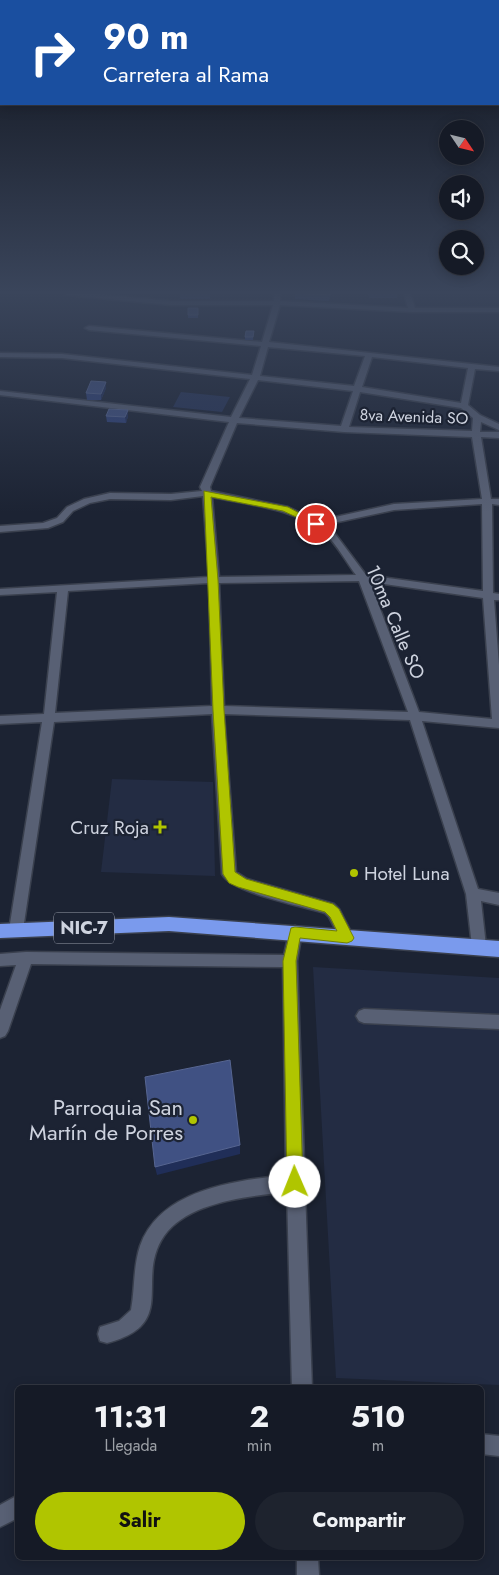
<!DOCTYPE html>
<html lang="es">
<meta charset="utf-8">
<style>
body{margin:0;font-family:Jost,sans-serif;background:#1e232e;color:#f1f3f6;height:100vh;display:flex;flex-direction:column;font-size:19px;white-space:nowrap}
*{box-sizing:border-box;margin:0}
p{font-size:16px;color:#9da1a7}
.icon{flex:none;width:28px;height:28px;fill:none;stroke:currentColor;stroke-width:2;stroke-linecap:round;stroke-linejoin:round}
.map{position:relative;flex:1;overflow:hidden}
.drawer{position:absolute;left:15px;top:1385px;width:469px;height:175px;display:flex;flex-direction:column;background:#151a26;border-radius:8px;box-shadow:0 2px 12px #0003,0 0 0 1px #343843}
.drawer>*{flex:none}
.hud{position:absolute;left:0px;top:0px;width:500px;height:105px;box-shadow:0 2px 12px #0003,0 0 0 1px #343843;background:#1a4fa0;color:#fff;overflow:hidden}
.needle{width:32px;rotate:125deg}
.buttons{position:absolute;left:439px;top:120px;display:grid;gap:10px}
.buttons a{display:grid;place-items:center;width:45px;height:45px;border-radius:50%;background:#151a26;box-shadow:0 2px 12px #0003,0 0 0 1px #343843;font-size:25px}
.pin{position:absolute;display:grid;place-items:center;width:42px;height:42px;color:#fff;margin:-21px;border:2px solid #fff;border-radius:50%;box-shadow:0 1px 5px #0007}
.me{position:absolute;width:55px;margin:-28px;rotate:359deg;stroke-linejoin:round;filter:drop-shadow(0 0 4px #0008)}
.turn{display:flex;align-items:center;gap:18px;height:105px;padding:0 20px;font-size:22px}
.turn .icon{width:65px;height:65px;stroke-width:2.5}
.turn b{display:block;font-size:35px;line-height:42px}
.eta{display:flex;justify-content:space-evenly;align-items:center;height:85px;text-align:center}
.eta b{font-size:30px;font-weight:700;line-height:35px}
.button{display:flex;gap:10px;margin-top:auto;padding:10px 20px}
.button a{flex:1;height:58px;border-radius:30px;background:#b0c500;color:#111;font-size:20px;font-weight:700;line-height:58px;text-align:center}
.button a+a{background:#1e232e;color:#f1f3f6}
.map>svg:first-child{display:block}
.built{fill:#232c43}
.green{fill:#263356}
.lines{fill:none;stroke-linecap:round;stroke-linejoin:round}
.minor-casing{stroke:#3a404e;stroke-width:3}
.highway-casing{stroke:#3a404e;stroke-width:3}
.minor{fill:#586074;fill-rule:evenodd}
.highway{fill:#7a9aed;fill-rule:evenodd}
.wall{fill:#2f4178}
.shaded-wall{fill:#202e58}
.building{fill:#405183;stroke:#566591}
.route{fill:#b0c500;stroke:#728000}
.poi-dot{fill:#b0c500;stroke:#1c2333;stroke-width:2}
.labels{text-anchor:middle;stroke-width:4.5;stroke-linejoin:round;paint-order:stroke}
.far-street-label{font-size:16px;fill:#ced3df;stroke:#1c2333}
.shield{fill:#1c2333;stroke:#999eab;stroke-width:1}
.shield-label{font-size:18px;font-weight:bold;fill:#ced3df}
.street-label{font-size:19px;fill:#ced3df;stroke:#1c2333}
.poi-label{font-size:19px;fill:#ced3df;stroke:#1c2333;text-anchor:end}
.near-poi-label{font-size:22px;fill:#ced3df;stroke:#1c2333;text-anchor:end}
</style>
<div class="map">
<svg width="499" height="1575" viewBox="0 0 499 1575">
<rect width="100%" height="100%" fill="#1c2333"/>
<path class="built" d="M 112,779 L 213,782 L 215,876 L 101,872 Z
M 313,967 L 499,978 L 499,1385 L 336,1378 Z"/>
<path class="green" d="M 181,392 L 230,397 L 222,412 L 173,407 Z"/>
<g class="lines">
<defs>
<path id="minor" d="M 64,293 L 88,293 L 171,301 L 274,301 L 274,293 L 280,293 L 280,301 L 408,308 L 404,293 L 410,293 L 415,308 L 499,308 L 499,312 L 412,312 L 280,305 L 269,342 L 499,367 L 499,371 L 475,369 L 468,405 L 480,415 L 499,424 L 499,430 L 481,422 L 480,432 L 499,432 L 499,438 L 481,437 L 491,499 L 499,499 L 499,505 L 492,504 L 493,593 L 499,594 L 499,600 L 494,600 L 499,665 L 499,728 L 422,721 L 478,889 L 499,893 L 499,905 L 481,901 L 486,946 L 484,950 L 479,952 L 474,950 L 472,946 L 466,894 L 410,720 L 224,714 L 236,872 L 247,879 L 334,904 L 339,909 L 354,938 L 352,942 L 347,944 L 342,942 L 329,917 L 325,913 C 303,906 232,893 222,874 L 212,714 L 54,722 L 23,930 L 21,934 L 16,936 L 11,934 L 9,930 L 42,722 L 0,724 L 0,716 L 44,714 L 57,592 L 0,595 L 0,589 L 209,577 L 203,496 L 171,500 L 110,499 L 90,503 L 73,511 L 63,522 L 48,528 L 0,532 L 0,526 L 43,523 L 57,518 L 67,507 L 84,499 L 110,493 L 171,494 L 202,491 L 200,487 L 229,422 L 0,395 L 0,391 L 231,417 L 250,379 L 62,358 L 0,357 L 0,353 L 62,354 L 252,375 L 261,346 L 89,330 L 85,328 L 89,326 L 262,342 L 273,305 L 171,305 L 67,295 ZM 268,347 L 365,356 L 354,386 L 260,376 ZM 372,357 L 468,368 L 461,403 L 362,387 ZM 258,380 L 353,391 L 341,426 L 239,418 ZM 360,392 L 461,408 L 473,418 L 472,431 L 349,427 ZM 237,423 L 344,432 L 472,437 L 482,499 L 394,504 L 317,521 L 288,507 L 211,491 L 210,487 ZM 212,497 C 250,505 294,508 325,534 C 337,544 346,562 356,575 L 219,577 ZM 482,504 L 483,591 L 366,575 L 333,531 L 324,525 L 394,510 ZM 359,581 L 408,712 L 224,706 L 219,583 ZM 370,582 L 483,598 L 492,719 L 419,712 ZM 209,583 L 212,706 L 55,713 L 68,591 Z
M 295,926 L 300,928 L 302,932 L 297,961 L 312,1388 L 292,1388 L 287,1192 C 249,1196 187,1202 164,1236 C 134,1280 180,1324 107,1343 L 100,1341 L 98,1334 L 100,1327 L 119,1321 L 131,1310 C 135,1289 133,1267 140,1246 C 160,1189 235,1181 286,1175 L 283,967 L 31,964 L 8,1031 L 5,1036 L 0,1038 L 0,1010 L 16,965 L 0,966 L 0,954 L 26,952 L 284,955 L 290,928 Z
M 364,1009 L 499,1015 L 499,1029 L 364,1023 L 359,1021 L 356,1016 L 359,1011 Z
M 481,1434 L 499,1436 L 499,1456 L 481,1454 Z
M 18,1495 L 18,1518 L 0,1527 L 0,1505 Z
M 297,1558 L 318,1558 L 319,1575 L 297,1575 Z"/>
<path id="highway" d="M 169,917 L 499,941 L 499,957 L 169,931 L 0,938 L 0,924 Z"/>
</defs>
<use href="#minor" class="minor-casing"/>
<use href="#highway" class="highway-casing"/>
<use href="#minor" class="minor"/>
<use href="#highway" class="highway"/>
</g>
<path class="wall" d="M 180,293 L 210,293 L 210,299 L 180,299 Z
M 295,293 L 331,293 L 329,301 L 295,299 Z
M 368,293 L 397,293 L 397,298 L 369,298 Z
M 188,308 L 198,308 L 198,318 L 188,318 Z
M 254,331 L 253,340 L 245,340 L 245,337 Z
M 106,388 L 101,400 L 87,400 L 86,393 Z
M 106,416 L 128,416 L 126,423 L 107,422 Z"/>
<path class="shaded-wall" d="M 106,382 L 106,388 L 101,400 L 101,394 Z
M 128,410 L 128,416 L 126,423 L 125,417 Z
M 240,1145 L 240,1154 L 157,1175 L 155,1167 Z"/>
<path class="building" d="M 295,293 L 330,293 L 330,295 Z
M 188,308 L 198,308 L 198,315 L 188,315 Z
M 246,331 L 254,331 L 253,337 L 245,337 Z
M 91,381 L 106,382 L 101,394 L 86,393 Z
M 109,409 L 128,410 L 125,417 L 106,416 Z
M 230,1060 L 240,1145 L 155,1167 L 145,1077 Z"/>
<linearGradient id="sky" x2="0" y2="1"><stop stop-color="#0f131c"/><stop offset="0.57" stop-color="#3a455b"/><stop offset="1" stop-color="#3a455b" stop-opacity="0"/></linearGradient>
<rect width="499" height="513" fill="url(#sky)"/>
<path class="route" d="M 204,491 L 288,507 L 320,524 L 316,526 L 283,511 L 211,497 L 218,580 L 224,710 L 235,872 L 246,879 L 333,904 L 339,909 L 354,938 L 352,941 L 347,943 L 300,938 L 296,961 L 303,1182 L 300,1188 L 295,1190 L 289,1188 L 287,1182 L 283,961 L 291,928 L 295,927 L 337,931 L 330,917 L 325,912 L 238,887 L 229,883 L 223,874 L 213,710 Z"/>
<g class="poi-dot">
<path d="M157.5 819.5h5v5h5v5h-5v5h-5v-5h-5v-5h5z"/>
<circle cx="354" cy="873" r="5"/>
<circle cx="193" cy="1120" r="5"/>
</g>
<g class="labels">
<g class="far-street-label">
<text transform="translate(414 416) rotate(2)" y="6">8va Avenida SO</text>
</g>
<rect class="shield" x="54" y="912.5" width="60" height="31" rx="4"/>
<g class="shield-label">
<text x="84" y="934">NIC-7</text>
</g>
<g class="street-label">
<text transform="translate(396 622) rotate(67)" y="7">10ma Calle SO</text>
</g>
<g class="poi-label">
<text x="149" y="834">Cruz Roja</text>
<text x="364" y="880" text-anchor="start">Hotel Luna</text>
</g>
<g class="near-poi-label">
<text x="183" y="1115">Parroquia San<tspan x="183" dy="25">Martín de Porres</tspan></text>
</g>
</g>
</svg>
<div class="buttons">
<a><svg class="needle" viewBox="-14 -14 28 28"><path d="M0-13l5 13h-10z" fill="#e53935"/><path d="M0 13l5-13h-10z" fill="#9da1a7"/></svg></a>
<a><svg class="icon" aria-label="sound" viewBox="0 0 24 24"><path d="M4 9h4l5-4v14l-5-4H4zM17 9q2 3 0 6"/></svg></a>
<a><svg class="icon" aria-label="search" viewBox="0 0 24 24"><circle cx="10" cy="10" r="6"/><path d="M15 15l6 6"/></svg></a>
</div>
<div class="pin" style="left:316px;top:524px;background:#d93025"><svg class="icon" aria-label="arrive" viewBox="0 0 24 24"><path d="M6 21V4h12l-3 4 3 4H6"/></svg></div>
<svg class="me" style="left:295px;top:1182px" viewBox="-20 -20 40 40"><circle r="19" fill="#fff"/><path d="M0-13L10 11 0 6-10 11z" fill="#b0c500"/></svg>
<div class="hud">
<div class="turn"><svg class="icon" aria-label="right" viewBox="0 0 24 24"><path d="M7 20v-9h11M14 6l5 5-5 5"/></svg><div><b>90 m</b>Carretera al Rama</div></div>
</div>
<section class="drawer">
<div class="eta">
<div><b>11:31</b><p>Llegada</p></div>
<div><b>2</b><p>min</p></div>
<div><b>510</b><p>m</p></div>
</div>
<div class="button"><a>Salir</a><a>Compartir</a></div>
</section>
</div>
